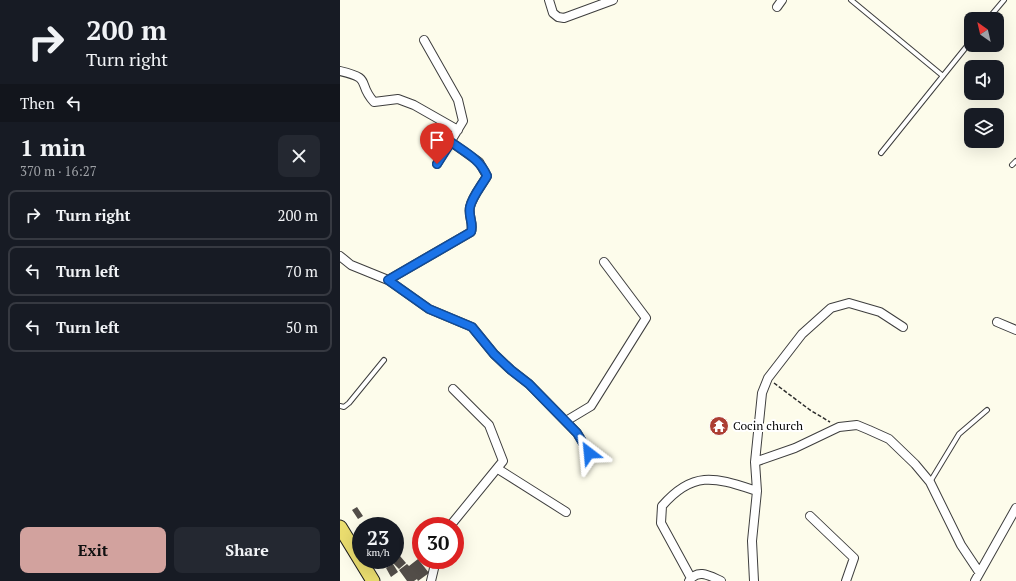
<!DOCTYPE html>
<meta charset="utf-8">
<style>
body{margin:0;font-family:"PT Serif",serif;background:#242831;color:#f1f3f6;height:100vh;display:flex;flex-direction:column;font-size:15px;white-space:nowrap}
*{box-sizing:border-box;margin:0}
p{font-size:13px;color:#9ea1a6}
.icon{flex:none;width:22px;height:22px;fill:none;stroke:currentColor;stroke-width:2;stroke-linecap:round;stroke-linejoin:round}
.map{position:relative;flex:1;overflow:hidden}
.sheet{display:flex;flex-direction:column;background:#171b24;width:340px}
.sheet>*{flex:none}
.top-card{background:#171b24;color:#f1f3f6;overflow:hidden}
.needle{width:26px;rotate:326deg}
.tools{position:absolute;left:624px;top:12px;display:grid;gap:8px}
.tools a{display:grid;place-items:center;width:40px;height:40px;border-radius:8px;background:#171b24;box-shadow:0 4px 16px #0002;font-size:20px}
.speed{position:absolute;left:12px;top:517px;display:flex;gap:8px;font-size:20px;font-weight:700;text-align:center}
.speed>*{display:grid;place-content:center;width:52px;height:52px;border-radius:50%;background:#171b24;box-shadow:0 4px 16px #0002;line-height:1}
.speed small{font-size:10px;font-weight:400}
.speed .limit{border:6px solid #d22;background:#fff;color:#111}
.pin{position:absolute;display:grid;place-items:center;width:34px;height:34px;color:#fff;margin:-41px -17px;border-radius:50% 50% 50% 0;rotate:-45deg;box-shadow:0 0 4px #0007}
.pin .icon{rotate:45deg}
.me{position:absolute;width:44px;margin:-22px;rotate:331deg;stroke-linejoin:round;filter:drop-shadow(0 0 3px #0008)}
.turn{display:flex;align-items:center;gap:14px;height:84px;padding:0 20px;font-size:18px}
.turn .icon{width:52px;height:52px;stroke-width:2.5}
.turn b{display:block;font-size:28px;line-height:34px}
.then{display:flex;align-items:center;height:38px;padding:0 20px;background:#0003;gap:8px;font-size:15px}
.round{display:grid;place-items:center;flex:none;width:42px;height:42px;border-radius:8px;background:#242831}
.summary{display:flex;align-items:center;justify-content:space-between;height:68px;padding:0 20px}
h1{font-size:24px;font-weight:800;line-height:30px}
.action{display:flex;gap:8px;margin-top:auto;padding:8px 20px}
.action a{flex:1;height:46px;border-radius:8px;background:#d2a29e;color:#111;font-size:16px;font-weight:800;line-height:46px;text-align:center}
.action a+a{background:#242831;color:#f1f3f6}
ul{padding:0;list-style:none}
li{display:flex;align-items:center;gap:12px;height:50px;margin:0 8px 6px;padding:0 12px;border:2px solid #363941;border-radius:8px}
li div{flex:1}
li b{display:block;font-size:15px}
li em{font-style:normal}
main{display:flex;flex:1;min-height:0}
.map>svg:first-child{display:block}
.building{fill:#534e49}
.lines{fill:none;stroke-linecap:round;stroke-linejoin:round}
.lane-casing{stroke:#3e3e3e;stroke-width:6}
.street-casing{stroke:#3e3e3e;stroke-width:10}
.primary-casing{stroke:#1c1c1c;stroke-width:15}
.path{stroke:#2d2d2d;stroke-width:1.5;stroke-dasharray:4 2;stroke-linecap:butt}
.lane{stroke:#fff;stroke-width:4}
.street{stroke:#fff;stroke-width:8}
.primary{stroke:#eadd6f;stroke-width:13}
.route-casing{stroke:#114b97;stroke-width:10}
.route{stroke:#1a73e8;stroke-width:7}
.labels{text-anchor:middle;stroke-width:4;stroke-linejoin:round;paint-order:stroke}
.poi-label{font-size:12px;fill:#0b0b0b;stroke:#fff;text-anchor:start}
</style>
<main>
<section class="sheet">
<div class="top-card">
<div class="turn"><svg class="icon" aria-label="right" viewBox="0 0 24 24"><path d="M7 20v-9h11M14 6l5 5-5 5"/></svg><div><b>200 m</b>Turn right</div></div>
<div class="then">Then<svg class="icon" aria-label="left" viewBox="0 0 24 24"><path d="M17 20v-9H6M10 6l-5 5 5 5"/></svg></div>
</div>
<div class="summary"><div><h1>1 min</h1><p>370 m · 16:27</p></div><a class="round"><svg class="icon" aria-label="close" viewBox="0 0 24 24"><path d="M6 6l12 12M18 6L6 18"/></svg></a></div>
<ul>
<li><svg class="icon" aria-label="right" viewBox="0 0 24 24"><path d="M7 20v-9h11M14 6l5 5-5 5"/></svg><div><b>Turn right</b></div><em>200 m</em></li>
<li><svg class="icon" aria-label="left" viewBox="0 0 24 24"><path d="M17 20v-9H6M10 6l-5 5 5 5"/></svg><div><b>Turn left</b></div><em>70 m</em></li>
<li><svg class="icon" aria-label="left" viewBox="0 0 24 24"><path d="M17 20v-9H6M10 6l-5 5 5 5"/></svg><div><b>Turn left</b></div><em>50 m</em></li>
</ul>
<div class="action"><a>Exit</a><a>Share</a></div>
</section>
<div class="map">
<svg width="676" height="581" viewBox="0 0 676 581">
<rect width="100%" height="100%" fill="#fdfceb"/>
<path class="building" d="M 17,507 L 23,516 L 18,519 L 12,510 Z
M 60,556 L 66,563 L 59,569 L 53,563 Z
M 78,559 L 89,573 L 78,581 L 77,579 L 74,581 L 67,581 L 59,570 L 67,564 L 69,566 Z
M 53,564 L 58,572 L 51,577 L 46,568 Z"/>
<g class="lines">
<defs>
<path id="lane" d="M 511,0 L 603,76
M 648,19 L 664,0
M 541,153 L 631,41
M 672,165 L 676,161
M 0,406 L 4,407 L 9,403 L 44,360
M 590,482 L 619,434 L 647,410"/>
<path id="street" d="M 209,0 L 213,13 L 218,17 L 224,18 L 273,0
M 437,7 L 442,0
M 84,40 L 118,100 L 123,121 L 97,164
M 0,71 C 34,79 16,82 34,102 L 58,99 L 74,105 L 118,130
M 0,256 L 11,265 L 48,280 L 89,309 L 132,327 L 154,354 L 171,370 L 189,384 L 237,433 L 249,453
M 48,280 L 131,232 C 134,223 128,217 130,207 C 132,197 142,185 147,176 L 139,162 L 111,142
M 657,322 L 676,330
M 226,421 L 251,406 L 306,318 L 264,262
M 415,462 L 455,448 L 499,427 L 517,425 L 529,430 L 549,439 L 575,464 L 590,482 L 621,545 L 639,572
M 158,469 L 226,512
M 470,516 L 514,558 L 506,581
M 110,526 L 163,461 L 149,425 L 113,389
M 351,578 L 321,523 L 322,506 C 354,469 376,478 417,491
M 91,581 L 96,560
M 349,581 C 358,568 370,576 381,581
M 414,581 L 412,541 L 417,491 L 415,462 L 422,393 L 428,378 L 462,334 L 491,308 L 509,303 L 540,312 L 563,327
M 635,581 L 676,508"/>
<path id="primary" d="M 0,527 L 33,581"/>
</defs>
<use href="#lane" class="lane-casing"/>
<use href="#street" class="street-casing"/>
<use href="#primary" class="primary-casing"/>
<path class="path" d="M 434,383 L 470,410 L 490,422"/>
<use href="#lane" class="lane"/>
<use href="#street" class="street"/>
<use href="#primary" class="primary"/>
</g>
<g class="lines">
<defs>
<path id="route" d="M 97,164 L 111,142 C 125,152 140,159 147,176 C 142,185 132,197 130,207 C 128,217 134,223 131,232 L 48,280 L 89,309 L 132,327 L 154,354 L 171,370 L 189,384 L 237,433 L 249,453"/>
</defs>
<use href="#route" class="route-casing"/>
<use href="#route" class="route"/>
</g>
<defs>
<symbol id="temple-disc" viewBox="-11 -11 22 22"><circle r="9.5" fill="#ac3e33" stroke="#fff"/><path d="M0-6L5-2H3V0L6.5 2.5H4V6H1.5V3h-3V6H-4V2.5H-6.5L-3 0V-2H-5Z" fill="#fff"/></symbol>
</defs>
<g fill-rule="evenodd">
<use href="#temple-disc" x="368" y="415" width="22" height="22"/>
</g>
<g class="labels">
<g class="poi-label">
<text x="393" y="430">Cocin church</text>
</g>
</g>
</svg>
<div class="tools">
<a><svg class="needle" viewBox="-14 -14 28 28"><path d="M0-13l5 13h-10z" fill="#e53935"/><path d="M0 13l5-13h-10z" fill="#9ea1a6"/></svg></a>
<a><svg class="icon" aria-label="sound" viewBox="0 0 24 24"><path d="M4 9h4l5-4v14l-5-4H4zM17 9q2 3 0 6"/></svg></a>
<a><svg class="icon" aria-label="layers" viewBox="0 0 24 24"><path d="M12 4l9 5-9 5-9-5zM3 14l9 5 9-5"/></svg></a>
</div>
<div class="speed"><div>23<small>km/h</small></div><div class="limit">30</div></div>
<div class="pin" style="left:97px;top:164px;background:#d93025"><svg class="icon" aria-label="arrive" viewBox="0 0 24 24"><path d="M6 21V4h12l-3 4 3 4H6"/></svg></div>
<svg class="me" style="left:249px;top:453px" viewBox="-20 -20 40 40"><path d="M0-17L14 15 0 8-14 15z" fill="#1a73e8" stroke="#fff" stroke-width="4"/></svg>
</div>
</main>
